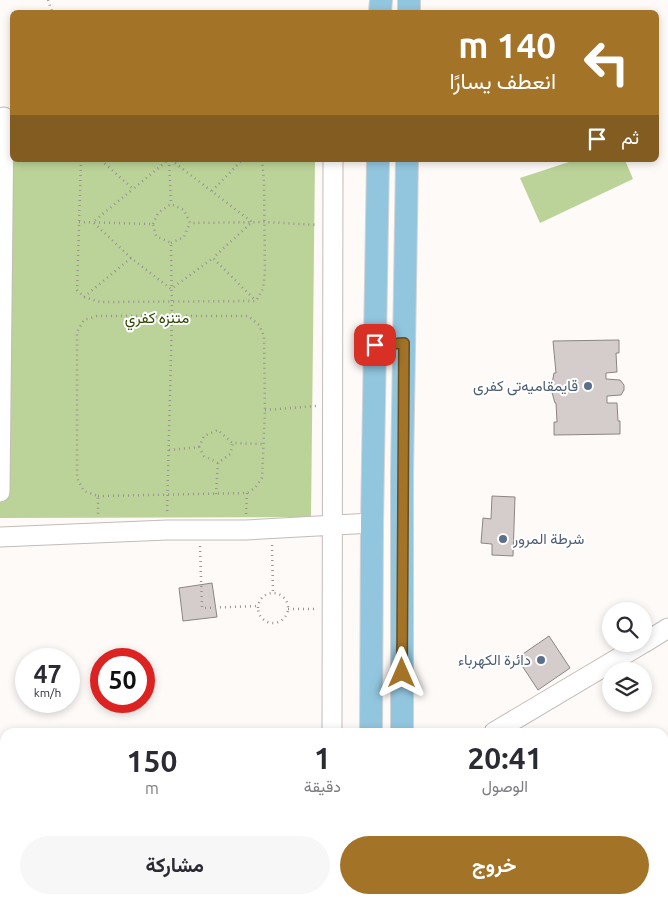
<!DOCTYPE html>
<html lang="ar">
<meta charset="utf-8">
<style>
body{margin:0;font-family:Ubuntu,Vazirmatn,sans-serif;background:#f7f7f7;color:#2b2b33;direction:rtl;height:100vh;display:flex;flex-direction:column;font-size:19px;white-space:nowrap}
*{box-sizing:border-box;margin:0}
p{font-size:16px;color:#7c7c81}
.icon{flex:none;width:28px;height:28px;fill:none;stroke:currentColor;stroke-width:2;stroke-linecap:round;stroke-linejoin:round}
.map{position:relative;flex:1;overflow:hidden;direction:ltr}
.details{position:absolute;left:0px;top:728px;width:669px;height:176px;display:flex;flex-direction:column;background:#fff;border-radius:15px 15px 0 0;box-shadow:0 2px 8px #0003;direction:rtl}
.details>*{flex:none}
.hud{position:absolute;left:10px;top:10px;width:649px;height:152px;border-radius:8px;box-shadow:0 2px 8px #0003;direction:rtl;background:#a37328;color:#fff;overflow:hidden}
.fabs{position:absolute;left:602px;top:602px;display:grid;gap:10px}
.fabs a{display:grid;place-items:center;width:50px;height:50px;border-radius:50%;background:#fff;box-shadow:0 2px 8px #0003;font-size:25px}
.speed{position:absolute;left:15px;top:648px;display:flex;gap:10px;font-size:25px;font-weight:700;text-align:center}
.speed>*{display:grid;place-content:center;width:65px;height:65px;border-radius:50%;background:#fff;box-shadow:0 2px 8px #0003;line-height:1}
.speed small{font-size:12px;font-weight:400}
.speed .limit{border:8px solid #d22;background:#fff;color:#111}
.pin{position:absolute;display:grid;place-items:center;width:42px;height:42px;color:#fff;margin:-21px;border-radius:10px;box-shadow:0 2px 8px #0006}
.me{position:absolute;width:55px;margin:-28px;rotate:0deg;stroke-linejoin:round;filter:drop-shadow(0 0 4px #0008)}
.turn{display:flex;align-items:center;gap:18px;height:105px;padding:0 20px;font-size:22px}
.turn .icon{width:65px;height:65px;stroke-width:2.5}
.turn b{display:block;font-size:35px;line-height:42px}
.then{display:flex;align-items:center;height:48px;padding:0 20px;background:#0003;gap:10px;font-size:19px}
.eta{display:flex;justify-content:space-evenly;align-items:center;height:85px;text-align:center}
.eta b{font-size:30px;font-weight:700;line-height:35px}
.primary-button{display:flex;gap:10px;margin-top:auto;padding:10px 20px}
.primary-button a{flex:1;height:58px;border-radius:30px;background:#a37328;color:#fff;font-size:20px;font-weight:700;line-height:58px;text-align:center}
.primary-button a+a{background:#f7f7f7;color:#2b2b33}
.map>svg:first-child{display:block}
.green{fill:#bbd398}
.building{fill:#d5cdcc;stroke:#8c8584}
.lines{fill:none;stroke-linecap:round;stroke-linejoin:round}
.minor-casing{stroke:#c3bcb8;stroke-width:21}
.major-casing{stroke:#d5d4d4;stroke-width:24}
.path{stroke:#979493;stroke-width:2.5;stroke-dasharray:1 4;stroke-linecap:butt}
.minor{stroke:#fff;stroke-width:19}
.major{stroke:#92c6df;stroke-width:22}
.route-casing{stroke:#6a4b1a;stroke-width:12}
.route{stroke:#a37328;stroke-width:9}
.service-dot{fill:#5c6f8a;stroke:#fff;stroke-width:2}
.labels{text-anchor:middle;stroke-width:4;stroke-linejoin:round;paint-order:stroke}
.park-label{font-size:15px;fill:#2f4400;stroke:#fff}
.service-label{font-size:15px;fill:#4e5e75;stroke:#fff;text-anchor:end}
</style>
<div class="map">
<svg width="668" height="903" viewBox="0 0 668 903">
<rect width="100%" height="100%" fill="#fefaf8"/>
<path class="green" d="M 0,126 L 12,160 L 315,160 L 311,517 L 0,518 Z
M 575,160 L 625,160 L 633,179 L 540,223 L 520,178 Z"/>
<path class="building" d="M 619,340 L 619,353 L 616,353 L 617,372 L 606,373 L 606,379 L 620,380 L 624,385 L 624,390 L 621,395 L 607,396 L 607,403 L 617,403 L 618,421 L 620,421 L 620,434 L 554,435 L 554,422 L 557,422 L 556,403 L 555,403 L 551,389 L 554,373 L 556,373 L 553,341 Z
M 492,496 L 515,497 L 513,556 L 492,555 L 492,544 L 481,543 L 483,518 L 491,519 Z
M 212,583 L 217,617 L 183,621 L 179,588 Z
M 549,636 L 570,668 L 538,690 L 517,658 Z
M 666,862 L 668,863 L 668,903 L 619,902 L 621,899 L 664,899 L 664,864 Z
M 427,899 L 472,899 L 472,903 L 428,903 Z
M 472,899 L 516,899 L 516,903 L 472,903 Z"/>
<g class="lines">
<defs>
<path id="minor" d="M 0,492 L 4,117
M 0,537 L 167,530 L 246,530 L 372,523
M 644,643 L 668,628
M 332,732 L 333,160
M 494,732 L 642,644
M 331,903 L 331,899
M 539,903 L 540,899"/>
<path id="major" d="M 380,12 L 381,0
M 409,12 L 409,0
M 371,732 L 372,523 L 378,160
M 402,732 L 402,474 L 407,160
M 370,903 L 370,899
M 402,903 L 402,899"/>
</defs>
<use href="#minor" class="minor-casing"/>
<use href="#major" class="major-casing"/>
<path class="path" d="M 48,0 L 52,12
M 81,160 L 77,290 L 84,297 L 100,302 L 256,301 L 263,289 L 265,272 L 264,183 L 262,160
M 101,160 L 133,189 L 168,160
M 169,160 L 171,204
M 171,160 L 252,222 L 213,258
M 212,191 L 242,160
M 79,222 L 153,224 L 156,236 L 171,243 L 172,316 L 167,513
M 153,224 L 158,213 L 171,204 L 184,210 L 190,223 L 265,222 L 317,225
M 171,243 L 184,237 L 190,223
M 131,258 L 93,222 L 133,189
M 84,297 L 131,258 L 171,289 L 213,258 L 256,301
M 265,410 L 316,406
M 199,447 L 204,436 L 218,430 L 232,443
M 169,450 L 199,447 L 204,456 L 218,463
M 216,494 L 218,463 L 230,454 L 233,443 L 263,444
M 98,496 L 247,493 L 255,488 L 262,478 L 265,410 L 264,336 L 259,325 L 248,316 L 97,316 L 84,320 L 77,332 L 77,478 L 84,491 L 98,496 L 98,516
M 246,514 L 247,493
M 272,545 L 273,593
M 200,546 L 202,608 L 258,606
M258 608a15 15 0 1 1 30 0a15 15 0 1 1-30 0Z
M 288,609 L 317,609"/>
<use href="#minor" class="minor"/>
<use href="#major" class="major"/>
</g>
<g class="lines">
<defs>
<path id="route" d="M 375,345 L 404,343 L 402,673"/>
</defs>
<use href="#route" class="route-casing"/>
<use href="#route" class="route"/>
</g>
<g class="service-dot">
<circle cx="588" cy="386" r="5"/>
<circle cx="503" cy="539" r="5"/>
<circle cx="541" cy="660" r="5"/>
</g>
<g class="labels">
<g class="park-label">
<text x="157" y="323">متنزه كفري</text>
</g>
<g class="service-label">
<text x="578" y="391">قایمقامیەتی کفری</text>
<text x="513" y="544" text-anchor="start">شرطة المرور</text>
<text x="531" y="665">دائرة الكهرباء</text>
</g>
</g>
</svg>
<div class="fabs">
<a><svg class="icon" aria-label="search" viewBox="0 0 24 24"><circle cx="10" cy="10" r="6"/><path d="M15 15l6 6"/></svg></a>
<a><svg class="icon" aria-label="layers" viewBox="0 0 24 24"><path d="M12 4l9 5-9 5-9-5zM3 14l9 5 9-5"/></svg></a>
</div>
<div class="speed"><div>47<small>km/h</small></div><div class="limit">50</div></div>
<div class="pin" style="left:375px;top:345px;background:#d93025"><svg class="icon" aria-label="arrive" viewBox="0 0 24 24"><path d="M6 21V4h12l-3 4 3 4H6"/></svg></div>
<svg class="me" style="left:402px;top:673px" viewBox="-20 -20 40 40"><path d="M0-17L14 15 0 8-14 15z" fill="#a37328" stroke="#fff" stroke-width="4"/></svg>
<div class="hud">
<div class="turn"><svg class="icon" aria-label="left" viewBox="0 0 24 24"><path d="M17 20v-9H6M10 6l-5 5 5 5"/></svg><div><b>140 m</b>انعطف يسارًا</div></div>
<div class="then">ثم<svg class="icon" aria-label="arrive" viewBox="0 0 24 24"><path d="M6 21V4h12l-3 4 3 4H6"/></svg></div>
</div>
<section class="details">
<div class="eta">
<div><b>20:41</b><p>الوصول</p></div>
<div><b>1</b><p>دقيقة</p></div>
<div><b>150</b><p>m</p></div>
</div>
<div class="primary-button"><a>خروج</a><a>مشاركة</a></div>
</section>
</div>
